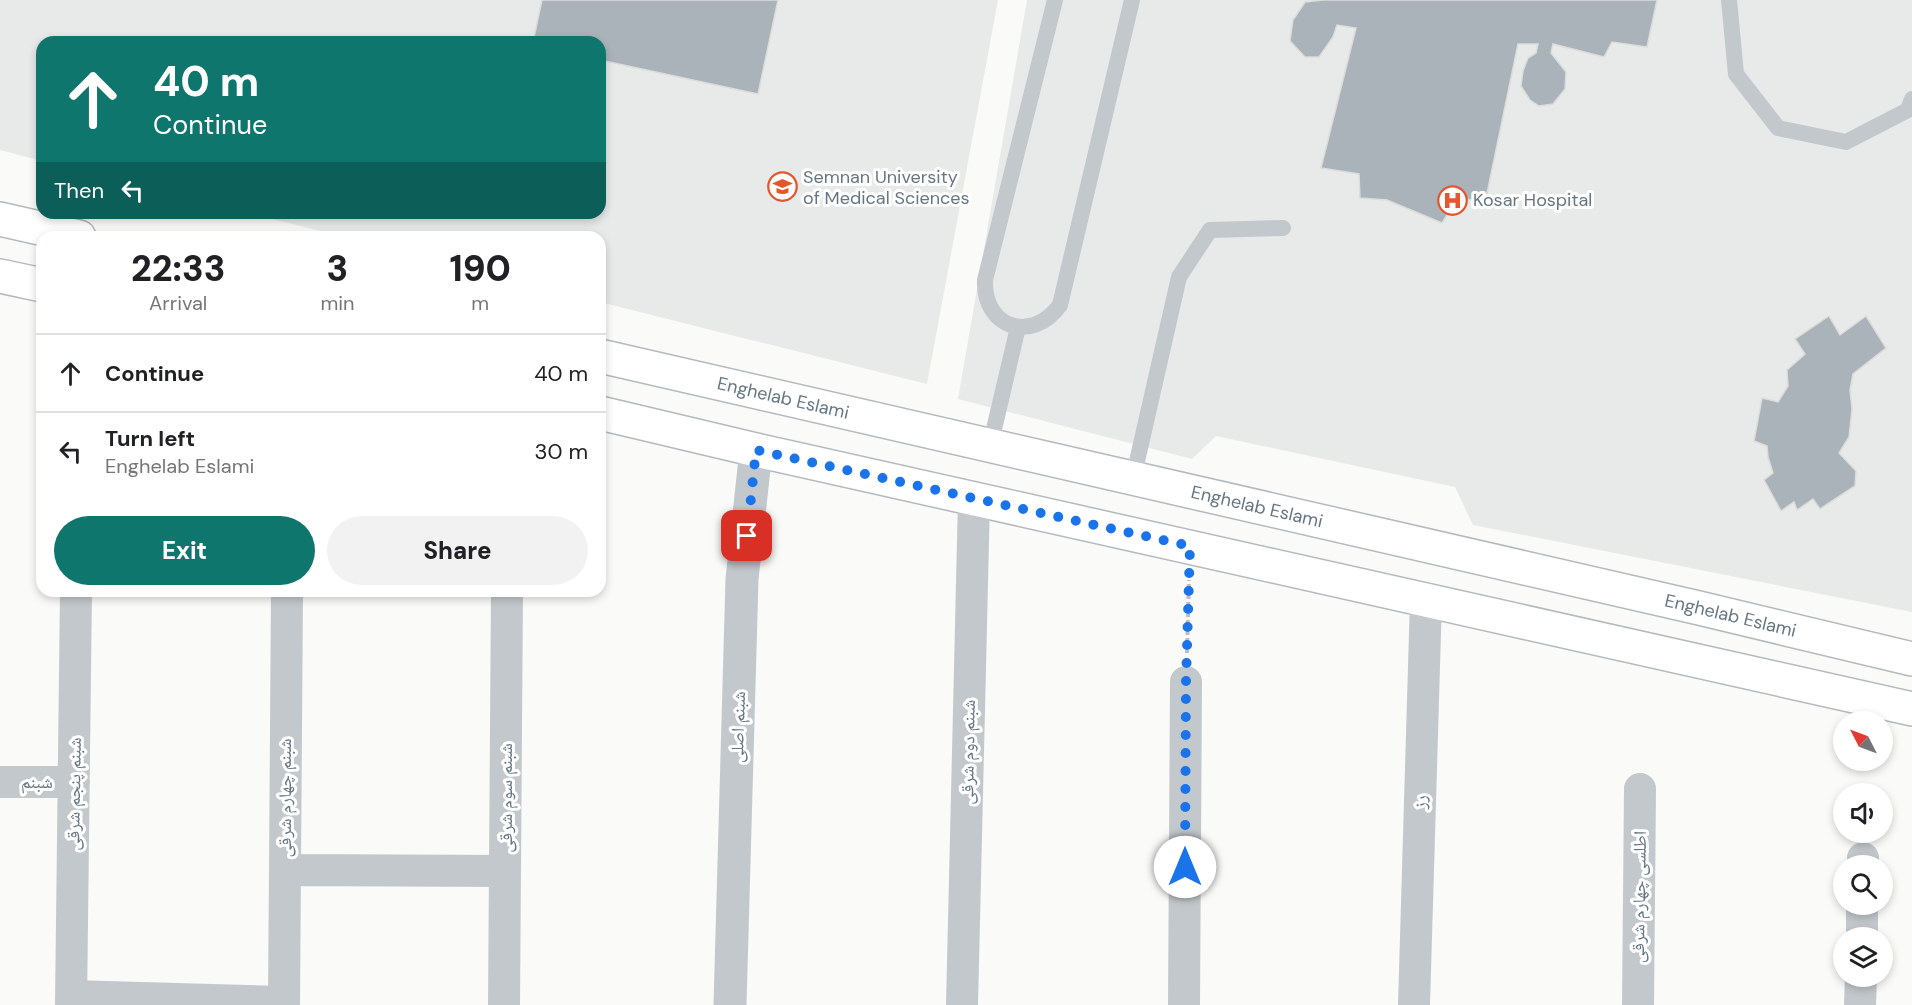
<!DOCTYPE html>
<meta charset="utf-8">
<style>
body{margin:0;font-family:"DM Sans","Noto Naskh Arabic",sans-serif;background:#f2f2f2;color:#202124;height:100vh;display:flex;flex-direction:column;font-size:22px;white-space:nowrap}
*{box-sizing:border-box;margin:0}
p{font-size:20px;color:#757577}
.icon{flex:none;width:33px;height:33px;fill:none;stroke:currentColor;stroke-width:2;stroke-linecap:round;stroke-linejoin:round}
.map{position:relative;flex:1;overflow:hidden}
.details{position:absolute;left:36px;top:231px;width:570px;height:366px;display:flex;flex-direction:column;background:#fff;border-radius:18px;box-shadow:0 3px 9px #0003}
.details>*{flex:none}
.hud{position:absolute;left:36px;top:36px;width:570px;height:183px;border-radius:18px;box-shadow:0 3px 9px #0003;background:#0f766e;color:#fff;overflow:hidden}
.needle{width:39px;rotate:312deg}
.buttons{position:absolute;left:1833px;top:711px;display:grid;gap:12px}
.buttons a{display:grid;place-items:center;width:60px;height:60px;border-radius:50%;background:#fff;box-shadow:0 3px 9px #0003;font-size:30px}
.pin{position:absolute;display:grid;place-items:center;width:51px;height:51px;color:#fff;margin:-26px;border-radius:12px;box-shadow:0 3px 9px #0006}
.me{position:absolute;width:66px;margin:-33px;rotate:0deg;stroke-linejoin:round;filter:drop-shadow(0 0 4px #0008)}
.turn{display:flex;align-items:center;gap:21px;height:126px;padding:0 18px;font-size:27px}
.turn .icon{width:78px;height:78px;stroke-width:2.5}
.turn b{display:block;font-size:42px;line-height:51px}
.then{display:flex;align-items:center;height:57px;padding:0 18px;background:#0003;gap:12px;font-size:22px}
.eta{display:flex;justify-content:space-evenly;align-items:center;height:102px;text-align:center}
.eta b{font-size:36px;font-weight:800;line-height:42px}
.primary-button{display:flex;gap:12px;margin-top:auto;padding:12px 18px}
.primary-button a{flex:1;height:69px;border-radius:36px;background:#0f766e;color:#fff;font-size:24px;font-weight:800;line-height:69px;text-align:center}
.primary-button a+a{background:#f2f2f2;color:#202124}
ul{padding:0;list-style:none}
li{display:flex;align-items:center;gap:18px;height:78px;padding:0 18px;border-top:2px solid #e0e0e0}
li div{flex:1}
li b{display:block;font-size:22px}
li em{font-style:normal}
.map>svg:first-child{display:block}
.built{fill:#e8e9e9}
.building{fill:#aab3b9;stroke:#dcdcda;stroke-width:1.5}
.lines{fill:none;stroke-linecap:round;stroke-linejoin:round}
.secondary-casing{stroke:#b3babf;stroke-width:36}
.path{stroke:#bbbfc2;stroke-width:4;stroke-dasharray:3 3;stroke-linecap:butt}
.service{stroke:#c3c8cc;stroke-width:16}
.minor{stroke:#c3c8cc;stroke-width:32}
.tertiary{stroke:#c3c8cc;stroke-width:33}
.secondary{stroke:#fff;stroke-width:33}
.route{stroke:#1a73e8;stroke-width:10;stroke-dasharray:0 18}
.labels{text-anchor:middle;stroke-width:6;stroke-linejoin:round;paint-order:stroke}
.poi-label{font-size:18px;fill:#657683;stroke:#fff;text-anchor:start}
.street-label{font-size:18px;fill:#657683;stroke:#fff}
</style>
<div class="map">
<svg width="1912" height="1005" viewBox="0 0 1912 1005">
<rect width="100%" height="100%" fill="#fafaf8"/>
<path class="built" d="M 0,0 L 998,0 L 927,384 L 600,302 L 600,237 L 344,237 L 249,213 L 600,213 L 600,42 L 42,42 L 42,161 L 0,150 Z
M 1027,0 L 1912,0 L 1912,612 L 1473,525 L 1455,487 L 1216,436 L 1192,459 L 958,399 Z"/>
<path class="building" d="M 542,0 L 778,0 L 758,94 L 600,60 L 600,42 L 533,42 Z
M 1323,0 L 1657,0 L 1647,47 L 1612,42 L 1604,57 L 1553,44 L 1551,53 L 1566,72 L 1565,89 L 1553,104 L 1539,106 L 1530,100 L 1521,86 L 1523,71 L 1528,58 L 1536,53 L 1538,44 L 1518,44 L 1485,203 L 1458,197 L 1442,223 L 1387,200 L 1360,198 L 1359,174 L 1321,168 L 1356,28 L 1337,25 L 1333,37 L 1319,57 L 1305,57 L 1290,41 L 1293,20 L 1305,2 Z
M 1829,316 L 1840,335 L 1866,316 L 1886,348 L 1853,374 L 1850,390 L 1852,409 L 1849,437 L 1839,453 L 1856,471 L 1855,486 L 1820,509 L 1813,499 L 1797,510 L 1794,502 L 1781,511 L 1764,480 L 1773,473 L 1768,457 L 1767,446 L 1754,441 L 1762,398 L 1778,402 L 1788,386 L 1787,370 L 1805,354 L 1795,339 Z"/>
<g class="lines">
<defs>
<g id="secondary">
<path d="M 0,219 L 79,237"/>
<path d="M 0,276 L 42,285"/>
<path id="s1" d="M 600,356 L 1699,608 L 1912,659"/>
<path d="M 600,413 L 756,450 L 1912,709"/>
</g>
</defs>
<use href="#secondary" class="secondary-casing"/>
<path class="path" d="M 1187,653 L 1189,580"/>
<path class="service" d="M 1055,0 L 985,280 C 983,328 1032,344 1060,305 L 1132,0
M 1729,0 L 1736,74 L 1778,128 L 1846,142 L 1908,110 L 1912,99
M 990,446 L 1018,327
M 1133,479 L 1179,277 L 1210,230 L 1283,228"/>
<path class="minor" d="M 0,782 L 74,782
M 1863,866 L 1863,858
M 285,870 L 505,871
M 1862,938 L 1862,904
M 71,996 L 284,1002
M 71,1005 L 76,591
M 284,1005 L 287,591
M 504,1005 L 507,591
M 962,1005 L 974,499
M 1184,1005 L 1186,682
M 1414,1005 L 1426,599
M 1638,1005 L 1640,789
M 1860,1005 L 1861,976"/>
<path class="tertiary" d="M 730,1005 L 742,579 L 756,450"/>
<use href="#secondary" class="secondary"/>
</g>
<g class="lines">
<path class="route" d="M 747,536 L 756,450 L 1190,546 L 1186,682 L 1185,867"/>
</g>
<defs>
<symbol id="university-ring" viewBox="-11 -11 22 22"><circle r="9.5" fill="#fff" stroke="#e4572e" stroke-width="1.5"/><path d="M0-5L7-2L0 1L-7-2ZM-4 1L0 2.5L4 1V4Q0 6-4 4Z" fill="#e4572e"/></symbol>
<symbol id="hospital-ring" viewBox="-11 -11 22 22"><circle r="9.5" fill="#fff" stroke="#e4572e" stroke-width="1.5"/><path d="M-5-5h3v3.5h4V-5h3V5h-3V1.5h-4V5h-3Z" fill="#e4572e"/></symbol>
</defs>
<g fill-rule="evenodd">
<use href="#university-ring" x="766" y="170" width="33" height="33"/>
<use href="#hospital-ring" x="1436" y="184" width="33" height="33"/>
</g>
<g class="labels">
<g class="poi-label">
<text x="803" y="183">Semnan University<tspan x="803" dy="21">of Medical Sciences</tspan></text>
<text x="1473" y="206">Kosar Hospital</text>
</g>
<g class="street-label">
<text dy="6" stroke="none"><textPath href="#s1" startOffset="188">Enghelab Eslami</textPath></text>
<text dy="6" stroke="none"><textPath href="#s1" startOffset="674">Enghelab Eslami</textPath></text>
<text dy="6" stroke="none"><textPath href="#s1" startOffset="1160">Enghelab Eslami</textPath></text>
<text transform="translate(738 727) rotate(-88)" y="6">شبنم اصلی</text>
<text transform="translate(968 752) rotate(-89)" y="6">شبنم دوم شرقی</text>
<text x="37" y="788">شبنم</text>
<text transform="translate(74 794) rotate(-89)" y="6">شبنم پنجم شرقی</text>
<text transform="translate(285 798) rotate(-90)" y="6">شبنم چهارم شرقی</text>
<text transform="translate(506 798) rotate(-90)" y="6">شبنم سوم شرقی</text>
<text transform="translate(1420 802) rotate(-88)" y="6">رز</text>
<text transform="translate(1639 897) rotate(-89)" y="6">اطلسی چهارم شرقی</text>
</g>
</g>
</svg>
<div class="buttons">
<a><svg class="needle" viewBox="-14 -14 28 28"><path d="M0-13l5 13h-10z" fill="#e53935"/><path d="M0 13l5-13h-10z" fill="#757577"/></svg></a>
<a><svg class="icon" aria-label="sound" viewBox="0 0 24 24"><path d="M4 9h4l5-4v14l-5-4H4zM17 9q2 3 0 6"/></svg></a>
<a><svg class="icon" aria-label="search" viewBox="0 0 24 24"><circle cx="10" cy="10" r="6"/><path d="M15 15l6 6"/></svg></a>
<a><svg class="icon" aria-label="layers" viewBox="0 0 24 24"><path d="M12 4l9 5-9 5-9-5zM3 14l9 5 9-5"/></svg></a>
</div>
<div class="pin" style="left:747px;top:536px;background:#d93025"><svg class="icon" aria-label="arrive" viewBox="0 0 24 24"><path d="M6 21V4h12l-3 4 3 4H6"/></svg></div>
<svg class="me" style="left:1185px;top:867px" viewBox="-20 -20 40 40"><circle r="19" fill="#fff"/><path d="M0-13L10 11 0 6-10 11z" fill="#1a73e8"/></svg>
<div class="hud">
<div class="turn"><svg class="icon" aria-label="ahead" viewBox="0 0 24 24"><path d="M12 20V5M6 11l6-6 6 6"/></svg><div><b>40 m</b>Continue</div></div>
<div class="then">Then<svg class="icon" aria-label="left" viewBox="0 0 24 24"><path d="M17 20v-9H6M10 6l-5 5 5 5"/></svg></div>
</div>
<section class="details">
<div class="eta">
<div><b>22:33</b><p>Arrival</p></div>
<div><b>3</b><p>min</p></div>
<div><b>190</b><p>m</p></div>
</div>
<ul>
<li><svg class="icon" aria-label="ahead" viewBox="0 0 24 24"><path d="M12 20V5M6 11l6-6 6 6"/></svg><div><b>Continue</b></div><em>40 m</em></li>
<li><svg class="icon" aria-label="left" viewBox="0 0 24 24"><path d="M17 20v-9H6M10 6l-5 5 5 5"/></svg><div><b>Turn left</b><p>Enghelab Eslami</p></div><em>30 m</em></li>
</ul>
<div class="primary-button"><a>Exit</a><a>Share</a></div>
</section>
</div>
